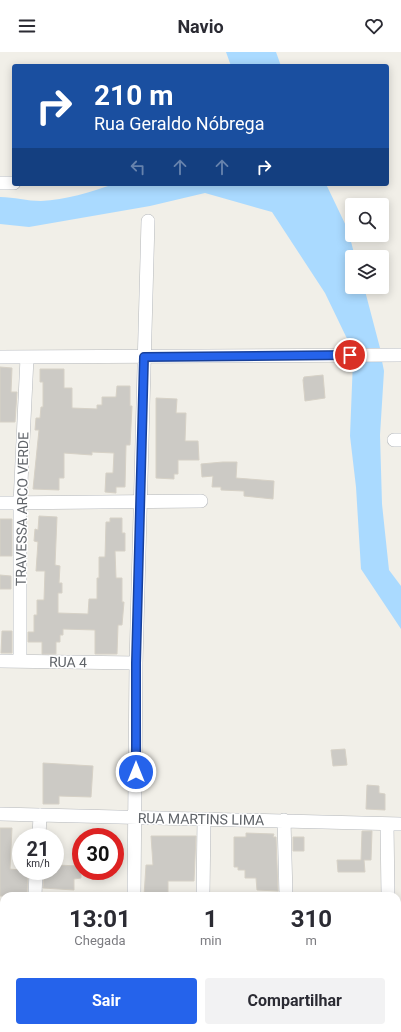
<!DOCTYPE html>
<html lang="pt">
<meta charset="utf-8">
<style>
body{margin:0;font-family:Roboto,sans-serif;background:#f2f2f3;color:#2b2b33;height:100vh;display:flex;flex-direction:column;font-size:15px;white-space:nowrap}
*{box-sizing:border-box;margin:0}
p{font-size:13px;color:#7c7c81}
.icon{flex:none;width:22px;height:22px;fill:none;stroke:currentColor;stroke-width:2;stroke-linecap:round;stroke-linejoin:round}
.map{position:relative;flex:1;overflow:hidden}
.side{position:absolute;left:0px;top:840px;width:401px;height:140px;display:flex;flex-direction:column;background:#fff;border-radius:12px 12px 0 0;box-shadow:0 2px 10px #0003}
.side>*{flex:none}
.top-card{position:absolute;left:12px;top:12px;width:377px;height:122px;border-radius:4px;box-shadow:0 2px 10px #0003;background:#1a4fa0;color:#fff;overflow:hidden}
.controls{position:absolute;left:345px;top:146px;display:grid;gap:8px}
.controls a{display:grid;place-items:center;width:44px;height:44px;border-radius:4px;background:#fff;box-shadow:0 2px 10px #0003;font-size:20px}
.speed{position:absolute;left:12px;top:776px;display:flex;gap:8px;font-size:20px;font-weight:700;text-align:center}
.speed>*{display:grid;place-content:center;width:52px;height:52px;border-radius:50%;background:#fff;box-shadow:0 2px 10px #0003;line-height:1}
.speed small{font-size:10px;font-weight:400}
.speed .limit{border:6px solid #d22;background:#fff;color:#111}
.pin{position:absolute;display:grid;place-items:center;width:34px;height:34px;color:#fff;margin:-17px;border:2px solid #fff;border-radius:50%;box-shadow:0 1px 4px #0007}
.me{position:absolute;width:44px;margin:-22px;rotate:0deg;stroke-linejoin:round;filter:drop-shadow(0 0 3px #0008)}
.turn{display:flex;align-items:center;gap:14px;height:84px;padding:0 16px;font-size:18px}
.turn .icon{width:52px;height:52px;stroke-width:2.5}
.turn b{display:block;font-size:28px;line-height:34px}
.lanes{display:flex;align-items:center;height:38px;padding:0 16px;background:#0003;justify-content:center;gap:20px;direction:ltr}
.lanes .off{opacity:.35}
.eta{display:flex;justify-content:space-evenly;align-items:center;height:68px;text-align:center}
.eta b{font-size:24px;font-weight:700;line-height:28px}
.primary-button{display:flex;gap:8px;margin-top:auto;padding:8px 16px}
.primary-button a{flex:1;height:46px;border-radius:4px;background:#2563eb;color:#fff;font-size:16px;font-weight:700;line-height:46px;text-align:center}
.primary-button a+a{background:#f2f2f3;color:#2b2b33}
header{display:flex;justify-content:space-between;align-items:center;height:52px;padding:0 16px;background:#fff;font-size:18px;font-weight:700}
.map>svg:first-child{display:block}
.water{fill:#aadaff}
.building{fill:#cccac5;stroke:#d6d1c6}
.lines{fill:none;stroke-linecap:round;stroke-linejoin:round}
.street-casing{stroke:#b5b8bc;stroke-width:14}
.street{stroke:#fff;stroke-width:13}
.route-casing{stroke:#184099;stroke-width:10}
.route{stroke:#2563eb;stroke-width:7}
.labels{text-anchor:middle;stroke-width:3;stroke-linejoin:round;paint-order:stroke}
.street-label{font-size:14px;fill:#5f6368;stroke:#fff}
</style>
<header><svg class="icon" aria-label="menu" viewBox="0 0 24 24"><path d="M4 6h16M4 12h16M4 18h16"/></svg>Navio<svg class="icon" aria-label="heart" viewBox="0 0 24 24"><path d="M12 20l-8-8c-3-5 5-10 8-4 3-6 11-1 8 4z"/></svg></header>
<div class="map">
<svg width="401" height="980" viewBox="0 0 401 980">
<rect width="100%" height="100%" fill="#f1efe8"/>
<path class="water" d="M 226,0 L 276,0 L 281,14 L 231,14 Z
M 114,132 L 326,132 L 348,178 L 355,205 L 352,205 L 352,235 L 364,235 L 380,296 L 352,297 L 325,241 L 272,160 L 205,141 L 150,154 L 29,175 L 0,172 L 0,145 C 14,145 27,149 41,149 C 66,148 90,140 114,132 Z
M 353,308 L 382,309 L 384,319 L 380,383 L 382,452 L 389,518 L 401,534 L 401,577 L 361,517 L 356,435 L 350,384 Z"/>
<path class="building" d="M 0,315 L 12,316 L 11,340 L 17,340 L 15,370 L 0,370 Z
M 40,317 L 64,317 L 64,336 L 72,336 L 72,356 L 97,357 L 97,353 L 102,353 L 102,345 L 116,345 L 117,334 L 130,334 L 130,354 L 132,354 L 130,393 L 126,393 L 125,435 L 116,435 L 116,441 L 105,440 L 106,421 L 113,421 L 114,401 L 92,400 L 92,403 L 64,401 L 64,426 L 59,426 L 59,438 L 33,437 L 39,378 L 35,378 L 36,366 L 40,366 L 41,355 L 43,355 L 43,330 L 40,330 Z
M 323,323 L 325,346 L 305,349 L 303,328 L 304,325 Z
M 156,346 L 177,347 L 176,361 L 186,361 L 185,389 L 198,389 L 199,408 L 178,408 L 178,422 L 174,422 L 174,427 L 156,426 Z
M 223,410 L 237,410 L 236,426 L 274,429 L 273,447 L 244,444 L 244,439 L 221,438 L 221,435 L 212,435 L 213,424 L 202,425 L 201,412 Z
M 39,464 L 57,465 L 55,513 L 60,514 L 59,531 L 62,531 L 62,541 L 58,541 L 58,561 L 88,562 L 89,547 L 97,547 L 97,526 L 99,526 L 99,505 L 105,505 L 106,470 L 110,470 L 110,466 L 122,466 L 122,481 L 125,481 L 125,499 L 115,499 L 116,526 L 122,526 L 122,550 L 124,550 L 122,573 L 118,573 L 117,602 L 95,602 L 95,578 L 63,577 L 63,583 L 60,583 L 60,590 L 56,590 L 56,602 L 42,602 L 42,590 L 28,590 L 28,580 L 34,580 L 34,563 L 37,563 L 37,548 L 44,548 L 45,519 L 36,519 L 38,490 L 34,489 L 35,477 L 38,478 Z
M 0,467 L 12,467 L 12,504 L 0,504 Z
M 0,523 L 11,524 L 11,537 L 0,537 Z
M 2,579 L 12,579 L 12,601 L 1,601 Z
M 345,697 L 347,713 L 333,714 L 331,698 Z
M 43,711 L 93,714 L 91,745 L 59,744 L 59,752 L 43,752 Z
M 367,733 L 379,734 L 379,741 L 385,742 L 385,758 L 366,757 Z
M 0,776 L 12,776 L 10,817 L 28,819 L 27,844 L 0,844 Z
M 362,779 L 372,779 L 371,808 L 364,808 L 365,820 L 338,820 L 337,808 L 361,808 Z
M 246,781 L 274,782 L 273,785 L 276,785 L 278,839 L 257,838 L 256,826 L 245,826 L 245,818 L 238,818 L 238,815 L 234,815 L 234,785 L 246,785 Z
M 151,784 L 196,784 L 194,829 L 168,829 L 168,844 L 144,844 L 146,813 L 153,813 Z
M 293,785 L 304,785 L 304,799 L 293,799 Z
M 55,813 L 81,814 L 81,826 L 74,827 L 74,838 L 43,836 L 44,819 L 55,819 Z"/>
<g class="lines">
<defs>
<path id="street" d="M 0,131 L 14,131
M 0,305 L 401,303
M 394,388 L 401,388
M 0,451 L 201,449
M 0,609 L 136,611
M 20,609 L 20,451 L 27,306
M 0,762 L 401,772
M 284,768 L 286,844
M 387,772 L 388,844
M 39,785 L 40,763
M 35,844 L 36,819
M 134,844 L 136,611 L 148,169
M 203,844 L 204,767
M 0,914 L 4,914
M 391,976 L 392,980
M 129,980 L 129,976
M 201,980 L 201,976"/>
</defs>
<use href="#street" class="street-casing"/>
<use href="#street" class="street"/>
</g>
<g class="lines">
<defs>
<path id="route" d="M 136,720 L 136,611 L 144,305 L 350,303"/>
</defs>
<use href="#route" class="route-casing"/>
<use href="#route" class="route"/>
</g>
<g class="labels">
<g class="street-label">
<text transform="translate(22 457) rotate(-89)" y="5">TRAVESSA ARCO VERDE</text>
<text transform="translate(68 610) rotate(1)" y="5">RUA 4</text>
<text transform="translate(201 767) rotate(1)" y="5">RUA MARTINS LIMA</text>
</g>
</g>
</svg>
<div class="controls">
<a><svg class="icon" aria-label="search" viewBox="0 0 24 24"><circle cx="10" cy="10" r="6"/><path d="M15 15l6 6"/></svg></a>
<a><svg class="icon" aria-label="layers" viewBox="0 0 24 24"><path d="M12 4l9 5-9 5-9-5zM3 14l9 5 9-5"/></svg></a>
</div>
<div class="speed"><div>21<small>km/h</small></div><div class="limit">30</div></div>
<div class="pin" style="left:350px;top:303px;background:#d93025"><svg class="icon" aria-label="arrive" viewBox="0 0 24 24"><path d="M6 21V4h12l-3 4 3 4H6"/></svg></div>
<svg class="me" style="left:136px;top:720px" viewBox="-20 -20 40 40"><circle r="17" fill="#2563eb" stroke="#fff" stroke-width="3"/><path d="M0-11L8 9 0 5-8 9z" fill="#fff"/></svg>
<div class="top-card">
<div class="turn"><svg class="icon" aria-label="right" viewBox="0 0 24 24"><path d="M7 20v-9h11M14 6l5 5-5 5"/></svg><div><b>210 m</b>Rua Geraldo Nóbrega</div></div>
<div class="lanes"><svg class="icon off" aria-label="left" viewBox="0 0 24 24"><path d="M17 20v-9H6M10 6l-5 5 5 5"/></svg><svg class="icon off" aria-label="ahead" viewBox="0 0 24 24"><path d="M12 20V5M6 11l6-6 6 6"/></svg><svg class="icon off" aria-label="ahead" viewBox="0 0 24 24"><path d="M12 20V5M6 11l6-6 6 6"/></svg><svg class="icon" aria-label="right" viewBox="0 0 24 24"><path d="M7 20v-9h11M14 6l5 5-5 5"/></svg></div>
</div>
<section class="side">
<div class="eta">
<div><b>13:01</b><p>Chegada</p></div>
<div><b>1</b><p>min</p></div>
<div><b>310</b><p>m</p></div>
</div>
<div class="primary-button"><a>Sair</a><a>Compartilhar</a></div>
</section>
</div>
